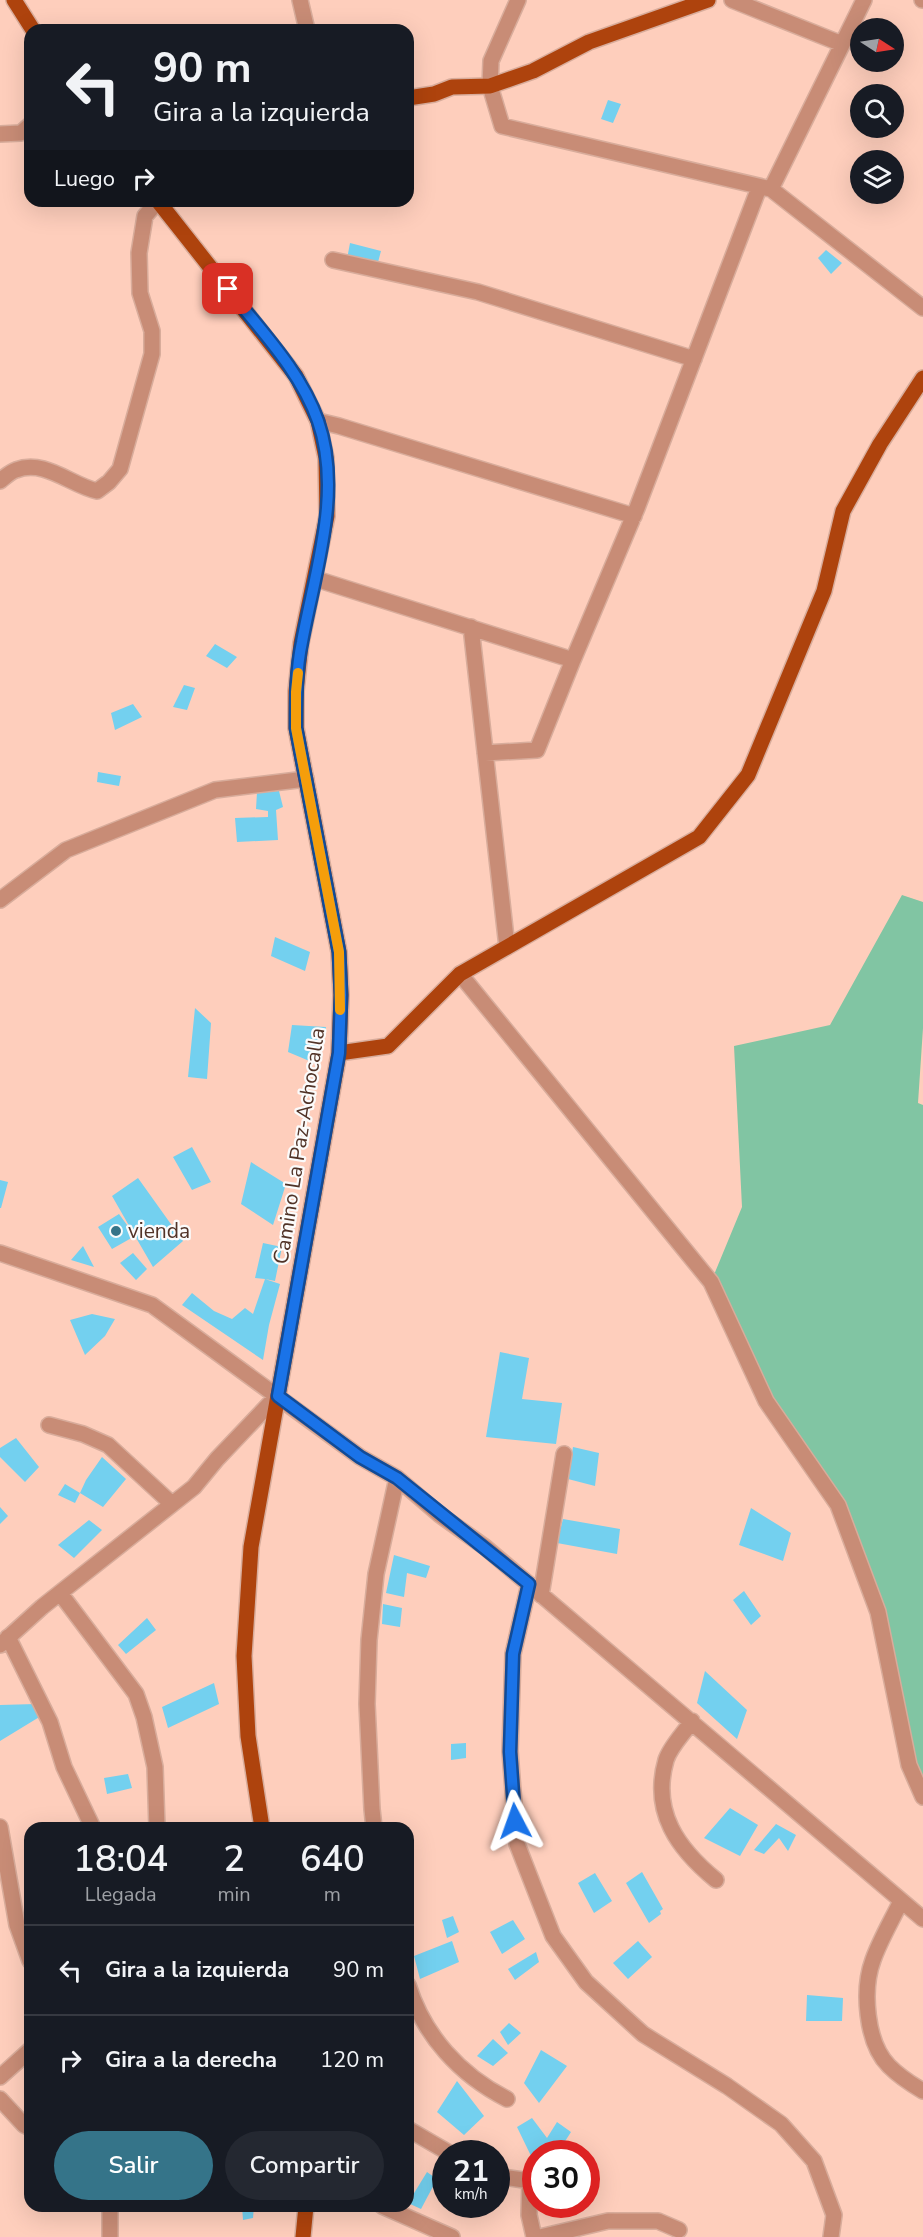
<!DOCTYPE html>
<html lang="es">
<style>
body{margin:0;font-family:"Nunito Sans",sans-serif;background:#242831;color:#f1f3f6;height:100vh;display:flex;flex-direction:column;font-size:22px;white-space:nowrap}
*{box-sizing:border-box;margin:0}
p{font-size:20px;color:#9ea1a6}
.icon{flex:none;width:33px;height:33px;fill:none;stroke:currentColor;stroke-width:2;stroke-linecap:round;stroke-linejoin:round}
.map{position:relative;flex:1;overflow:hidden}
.panel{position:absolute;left:24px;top:1822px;width:390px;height:390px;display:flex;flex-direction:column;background:#171b24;border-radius:18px;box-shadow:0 6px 24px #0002}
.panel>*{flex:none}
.banner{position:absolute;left:24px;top:24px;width:390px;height:183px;border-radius:18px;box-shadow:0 6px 24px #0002;background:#171b24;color:#f1f3f6;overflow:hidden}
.needle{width:39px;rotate:102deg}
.buttons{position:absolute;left:850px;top:18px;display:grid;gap:12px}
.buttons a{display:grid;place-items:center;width:54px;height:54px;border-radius:50%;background:#171b24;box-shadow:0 6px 24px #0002;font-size:30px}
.speed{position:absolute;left:432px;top:2140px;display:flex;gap:12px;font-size:30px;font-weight:700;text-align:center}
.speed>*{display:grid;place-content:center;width:78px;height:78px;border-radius:50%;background:#171b24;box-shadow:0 6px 24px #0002;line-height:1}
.speed small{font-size:15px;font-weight:400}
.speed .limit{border:9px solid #d22;background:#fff;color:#111}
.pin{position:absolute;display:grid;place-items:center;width:51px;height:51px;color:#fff;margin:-26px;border-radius:12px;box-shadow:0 3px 9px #0006}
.me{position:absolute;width:66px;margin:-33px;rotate:356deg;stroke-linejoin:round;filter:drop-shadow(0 0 4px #0008)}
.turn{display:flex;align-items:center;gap:21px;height:126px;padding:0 30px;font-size:27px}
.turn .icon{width:78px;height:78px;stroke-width:2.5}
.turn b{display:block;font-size:42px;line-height:51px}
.then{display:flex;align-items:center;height:57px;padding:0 30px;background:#0003;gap:12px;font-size:22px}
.eta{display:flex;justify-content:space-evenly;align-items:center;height:102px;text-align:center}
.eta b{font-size:36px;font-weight:600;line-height:42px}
.primary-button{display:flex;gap:12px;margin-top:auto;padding:12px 30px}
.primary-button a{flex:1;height:69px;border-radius:36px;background:#357489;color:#fff;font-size:24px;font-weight:600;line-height:69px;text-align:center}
.primary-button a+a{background:#242831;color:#f1f3f6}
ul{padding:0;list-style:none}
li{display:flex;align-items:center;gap:18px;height:90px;padding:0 30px;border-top:2px solid #363941}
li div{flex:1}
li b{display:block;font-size:22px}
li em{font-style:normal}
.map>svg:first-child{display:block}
.green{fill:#81c5a3}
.building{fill:#73d0ef}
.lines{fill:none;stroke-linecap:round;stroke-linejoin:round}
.minor-casing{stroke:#d8ac9b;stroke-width:18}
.major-casing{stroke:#d8ac9b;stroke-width:18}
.minor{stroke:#c88c76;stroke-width:15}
.major{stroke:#ae430d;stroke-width:15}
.route-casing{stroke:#114b97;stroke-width:15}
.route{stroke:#1a73e8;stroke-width:10}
.slow{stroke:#f59e0b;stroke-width:10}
.poi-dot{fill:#357489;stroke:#fbfbfb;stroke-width:2}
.labels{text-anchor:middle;stroke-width:4.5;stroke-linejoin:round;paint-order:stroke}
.street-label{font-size:21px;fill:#513327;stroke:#fbfbfb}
.poi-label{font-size:21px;fill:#513327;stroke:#fbfbfb;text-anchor:start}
</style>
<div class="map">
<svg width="923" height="2237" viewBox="0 0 923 2237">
<rect width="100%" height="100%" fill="#fecebc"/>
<path class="green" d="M 902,895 L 923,902 L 923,1028 L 918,1103 L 923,1105 L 923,1797 L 878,1612 L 838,1505 L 766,1401 L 711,1282 L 742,1207 L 734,1046 L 830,1025 Z"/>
<path class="building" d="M 608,100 L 621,104 L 613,123 L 601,119 Z
M 350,243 L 381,251 L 377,266 L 347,259 Z
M 826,250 L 842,263 L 831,274 L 818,258 Z
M 215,644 L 237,657 L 227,668 L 206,656 Z
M 184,685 L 195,688 L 187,710 L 173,707 Z
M 133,704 L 142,717 L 115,730 L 111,713 Z
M 98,772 L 121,776 L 119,786 L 97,782 Z
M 279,791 L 283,807 L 276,810 L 278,840 L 237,842 L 235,818 L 268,817 L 268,811 L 256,809 L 257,792 Z
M 275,937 L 310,952 L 305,971 L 271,956 Z
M 195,1008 L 211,1023 L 207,1079 L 188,1077 Z
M 292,1025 L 326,1027 L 319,1065 L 288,1052 Z
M 192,1147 L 211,1182 L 192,1190 L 173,1157 Z
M 251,1162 L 286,1184 L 273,1225 L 241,1204 Z
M 138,1178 L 183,1241 L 153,1267 L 135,1236 L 112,1249 L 98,1227 L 119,1214 L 135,1236 L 112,1196 Z
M 0,1180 L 8,1182 L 1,1208 L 0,1208 Z
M 263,1243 L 282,1247 L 275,1281 L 265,1279 L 280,1284 L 269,1325 L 263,1360 L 182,1305 L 192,1293 L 214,1311 L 232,1319 L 245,1308 L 253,1314 L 265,1279 L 255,1278 Z
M 83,1246 L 94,1267 L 71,1260 Z
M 133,1253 L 147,1269 L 136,1280 L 120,1263 Z
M 92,1314 L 115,1319 L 105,1336 L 85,1355 L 70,1320 Z
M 500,1352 L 529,1358 L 522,1399 L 562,1403 L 556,1444 L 486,1437 Z
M 16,1438 L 39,1467 L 25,1482 L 0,1457 L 0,1448 Z
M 573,1447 L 599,1453 L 595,1486 L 568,1479 Z
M 102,1457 L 126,1479 L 103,1507 L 80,1493 L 86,1480 Z
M 65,1484 L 80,1493 L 75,1503 L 58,1495 Z
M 0,1507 L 8,1516 L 0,1524 Z
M 751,1508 L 791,1533 L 783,1561 L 739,1545 Z
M 563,1519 L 620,1529 L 617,1554 L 557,1543 Z
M 89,1520 L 102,1530 L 74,1558 L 58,1545 Z
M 394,1555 L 430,1566 L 426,1578 L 407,1573 L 404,1597 L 386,1593 Z
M 744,1591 L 761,1616 L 751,1625 L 733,1600 Z
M 383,1604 L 402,1608 L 400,1627 L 382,1624 Z
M 147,1618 L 156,1630 L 126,1654 L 118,1645 Z
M 705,1671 L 747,1710 L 737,1739 L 697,1703 Z
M 214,1683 L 219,1704 L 168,1728 L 162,1707 Z
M 36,1704 L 41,1716 L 0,1741 L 0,1705 Z
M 466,1743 L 466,1758 L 451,1760 L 451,1744 Z
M 128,1774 L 132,1788 L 107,1794 L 104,1778 Z
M 730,1808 L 758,1825 L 740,1856 L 704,1838 Z
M 776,1824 L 796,1835 L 788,1851 L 779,1838 L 764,1854 L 754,1850 Z
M 642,1872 L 663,1909 L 660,1911 L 661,1914 L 649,1923 L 626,1883 Z
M 595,1873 L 612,1901 L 594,1913 L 578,1883 Z
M 453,1916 L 459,1932 L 447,1938 L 442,1920 Z
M 513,1920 L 525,1939 L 502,1954 L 490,1932 Z
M 411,1928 L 414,1940 L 408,1942 L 408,1929 Z
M 452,1941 L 459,1962 L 420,1979 L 414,1956 Z
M 638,1941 L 652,1957 L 628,1979 L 613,1963 Z
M 536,1952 L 539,1962 L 515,1980 L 508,1969 Z
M 807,1995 L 843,1998 L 842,2021 L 806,2021 Z
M 509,2023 L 521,2033 L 508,2045 L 500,2032 Z
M 493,2039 L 508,2053 L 493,2066 L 477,2056 Z
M 541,2050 L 567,2066 L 539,2103 L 524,2083 Z
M 457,2081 L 484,2116 L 464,2135 L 437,2112 Z
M 532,2118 L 547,2138 L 557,2122 L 571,2132 L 560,2149 L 546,2154 L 536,2154 L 536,2157 L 532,2158 L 517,2127 Z
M 427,2172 L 437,2179 L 421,2209 L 408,2203 Z
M 242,2206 L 254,2206 L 253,2218 L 243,2220 Z"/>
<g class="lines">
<defs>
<path id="minor" d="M 300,0 L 307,30
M 518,0 L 491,61 L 490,86 L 502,126 L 771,189 L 923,308
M 732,0 L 842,44
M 922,0 L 923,0
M 0,134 L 21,133 L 30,125
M 333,260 L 478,292 L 694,359
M 318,421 L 339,426 L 634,516
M 0,481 C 5,477 10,472 16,470 C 45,459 70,485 97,491 L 109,482 L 120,469 L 152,354 L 152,331 L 140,293 L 139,253 L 145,216 L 158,201
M 316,579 L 573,660 L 637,508 L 757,193 L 760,187 L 771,189 L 864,0
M 471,627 L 507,947
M 485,753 L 537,750 L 573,660
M 0,900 L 66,850 L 215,790 L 306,779
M 460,974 L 711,1282 L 766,1401 L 838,1505 L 878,1612 L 909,1765 L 923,1797
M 0,1253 L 152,1305 L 360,1457 L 397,1478 L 440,1515 L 485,1547 L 923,1919
M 49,1425 L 83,1434 L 108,1445 L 172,1504
M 529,1584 L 513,1654 L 510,1751 L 517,1844 L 553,1936 L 586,1982 L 643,2034 L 727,2086 L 781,2124 L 814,2161 L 834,2215 L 831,2237
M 60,1593 L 136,1694 L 144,1717 L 155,1767 L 157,1828
M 541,1595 L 564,1454
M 8,1637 L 50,1722 L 64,1767 L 93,1828
M 0,1645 L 42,1607 L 194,1487 L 217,1459 L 277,1396
M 692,1721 C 684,1733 670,1747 666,1760 C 651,1812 678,1849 716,1880
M 0,1827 L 17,1925 L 30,1961
M 374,1828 L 372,1809 L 367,1704 L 369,1640 L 376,1574 L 397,1478
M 901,1901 C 892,1920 880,1940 873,1960 C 862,1990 866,2043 889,2066 C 899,2076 911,2084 923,2091
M 408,1985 C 424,2036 460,2075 507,2099
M 0,2077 L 30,2050
M 0,2099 L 24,2125 L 30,2128
M 408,2129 L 451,2154
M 496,2176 L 530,2181 L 529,2215 L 534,2237
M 110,2206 L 110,2237
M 382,2206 L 452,2237
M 540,2237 L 608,2221 L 658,2221 L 679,2230"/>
<path id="major" d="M 14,0 L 33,30
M 408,98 L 434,94 L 452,87 L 490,86 L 533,71 L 589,42 L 708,0
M 158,201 L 296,376 L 318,421 L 326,458 L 327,516 L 301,643 L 296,691 L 296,728 L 339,952 L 341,995 L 339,1053 L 251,1547 L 244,1656 L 248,1736 L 262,1828
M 339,1053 L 388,1046 L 460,974 L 699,837 L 748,775 L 824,591 L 843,511 L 880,444 L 923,378
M 303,2237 L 306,2206"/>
</defs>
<use href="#minor" class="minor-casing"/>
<use href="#major" class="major-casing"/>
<use href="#minor" class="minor"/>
<use href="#major" class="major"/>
</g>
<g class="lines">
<defs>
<path id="route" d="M 228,289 C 260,330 300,370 318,421 C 343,492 315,571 302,642 C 296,670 296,699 296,728 L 339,952 L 341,995 L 339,1053 L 278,1396 L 360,1457 L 397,1478 L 529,1584 L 513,1654 L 510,1752 L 515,1821"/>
</defs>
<use href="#route" class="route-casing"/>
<use href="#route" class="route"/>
<path class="slow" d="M 298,673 L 296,692 L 296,728 L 339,952 L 340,1010"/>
</g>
<circle class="poi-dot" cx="116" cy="1231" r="6"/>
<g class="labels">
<g class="street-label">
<text transform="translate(299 1146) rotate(-81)" y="7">Camino La Paz-Achocalla</text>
</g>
<g class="poi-label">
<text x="128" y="1238">vienda</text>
</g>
</g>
</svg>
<div class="buttons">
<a><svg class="needle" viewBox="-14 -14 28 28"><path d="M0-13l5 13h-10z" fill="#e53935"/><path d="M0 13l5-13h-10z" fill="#9ea1a6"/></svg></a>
<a><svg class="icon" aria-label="search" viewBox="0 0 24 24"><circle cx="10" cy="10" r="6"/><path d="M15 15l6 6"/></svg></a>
<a><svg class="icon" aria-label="layers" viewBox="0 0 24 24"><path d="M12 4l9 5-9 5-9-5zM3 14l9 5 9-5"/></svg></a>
</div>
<div class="speed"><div>21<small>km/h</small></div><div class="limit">30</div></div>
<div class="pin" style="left:228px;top:289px;background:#d93025"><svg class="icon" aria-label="arrive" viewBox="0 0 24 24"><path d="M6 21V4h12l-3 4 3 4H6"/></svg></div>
<svg class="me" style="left:515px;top:1821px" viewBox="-20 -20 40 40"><path d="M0-17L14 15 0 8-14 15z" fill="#1a73e8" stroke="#fff" stroke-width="4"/></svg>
<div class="banner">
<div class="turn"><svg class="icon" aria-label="left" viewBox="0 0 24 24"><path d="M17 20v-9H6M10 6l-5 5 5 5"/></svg><div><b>90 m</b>Gira a la izquierda</div></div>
<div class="then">Luego<svg class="icon" aria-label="right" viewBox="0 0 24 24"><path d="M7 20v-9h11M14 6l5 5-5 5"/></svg></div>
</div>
<section class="panel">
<div class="eta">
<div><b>18:04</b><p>Llegada</p></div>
<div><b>2</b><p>min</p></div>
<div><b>640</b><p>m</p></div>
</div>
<ul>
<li><svg class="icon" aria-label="left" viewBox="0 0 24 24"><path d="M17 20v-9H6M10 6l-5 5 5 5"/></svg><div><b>Gira a la izquierda</b></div><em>90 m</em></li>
<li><svg class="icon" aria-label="right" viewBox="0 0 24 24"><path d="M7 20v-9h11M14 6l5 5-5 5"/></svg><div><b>Gira a la derecha</b></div><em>120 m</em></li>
</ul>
<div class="primary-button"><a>Salir</a><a>Compartir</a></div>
</section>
</div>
